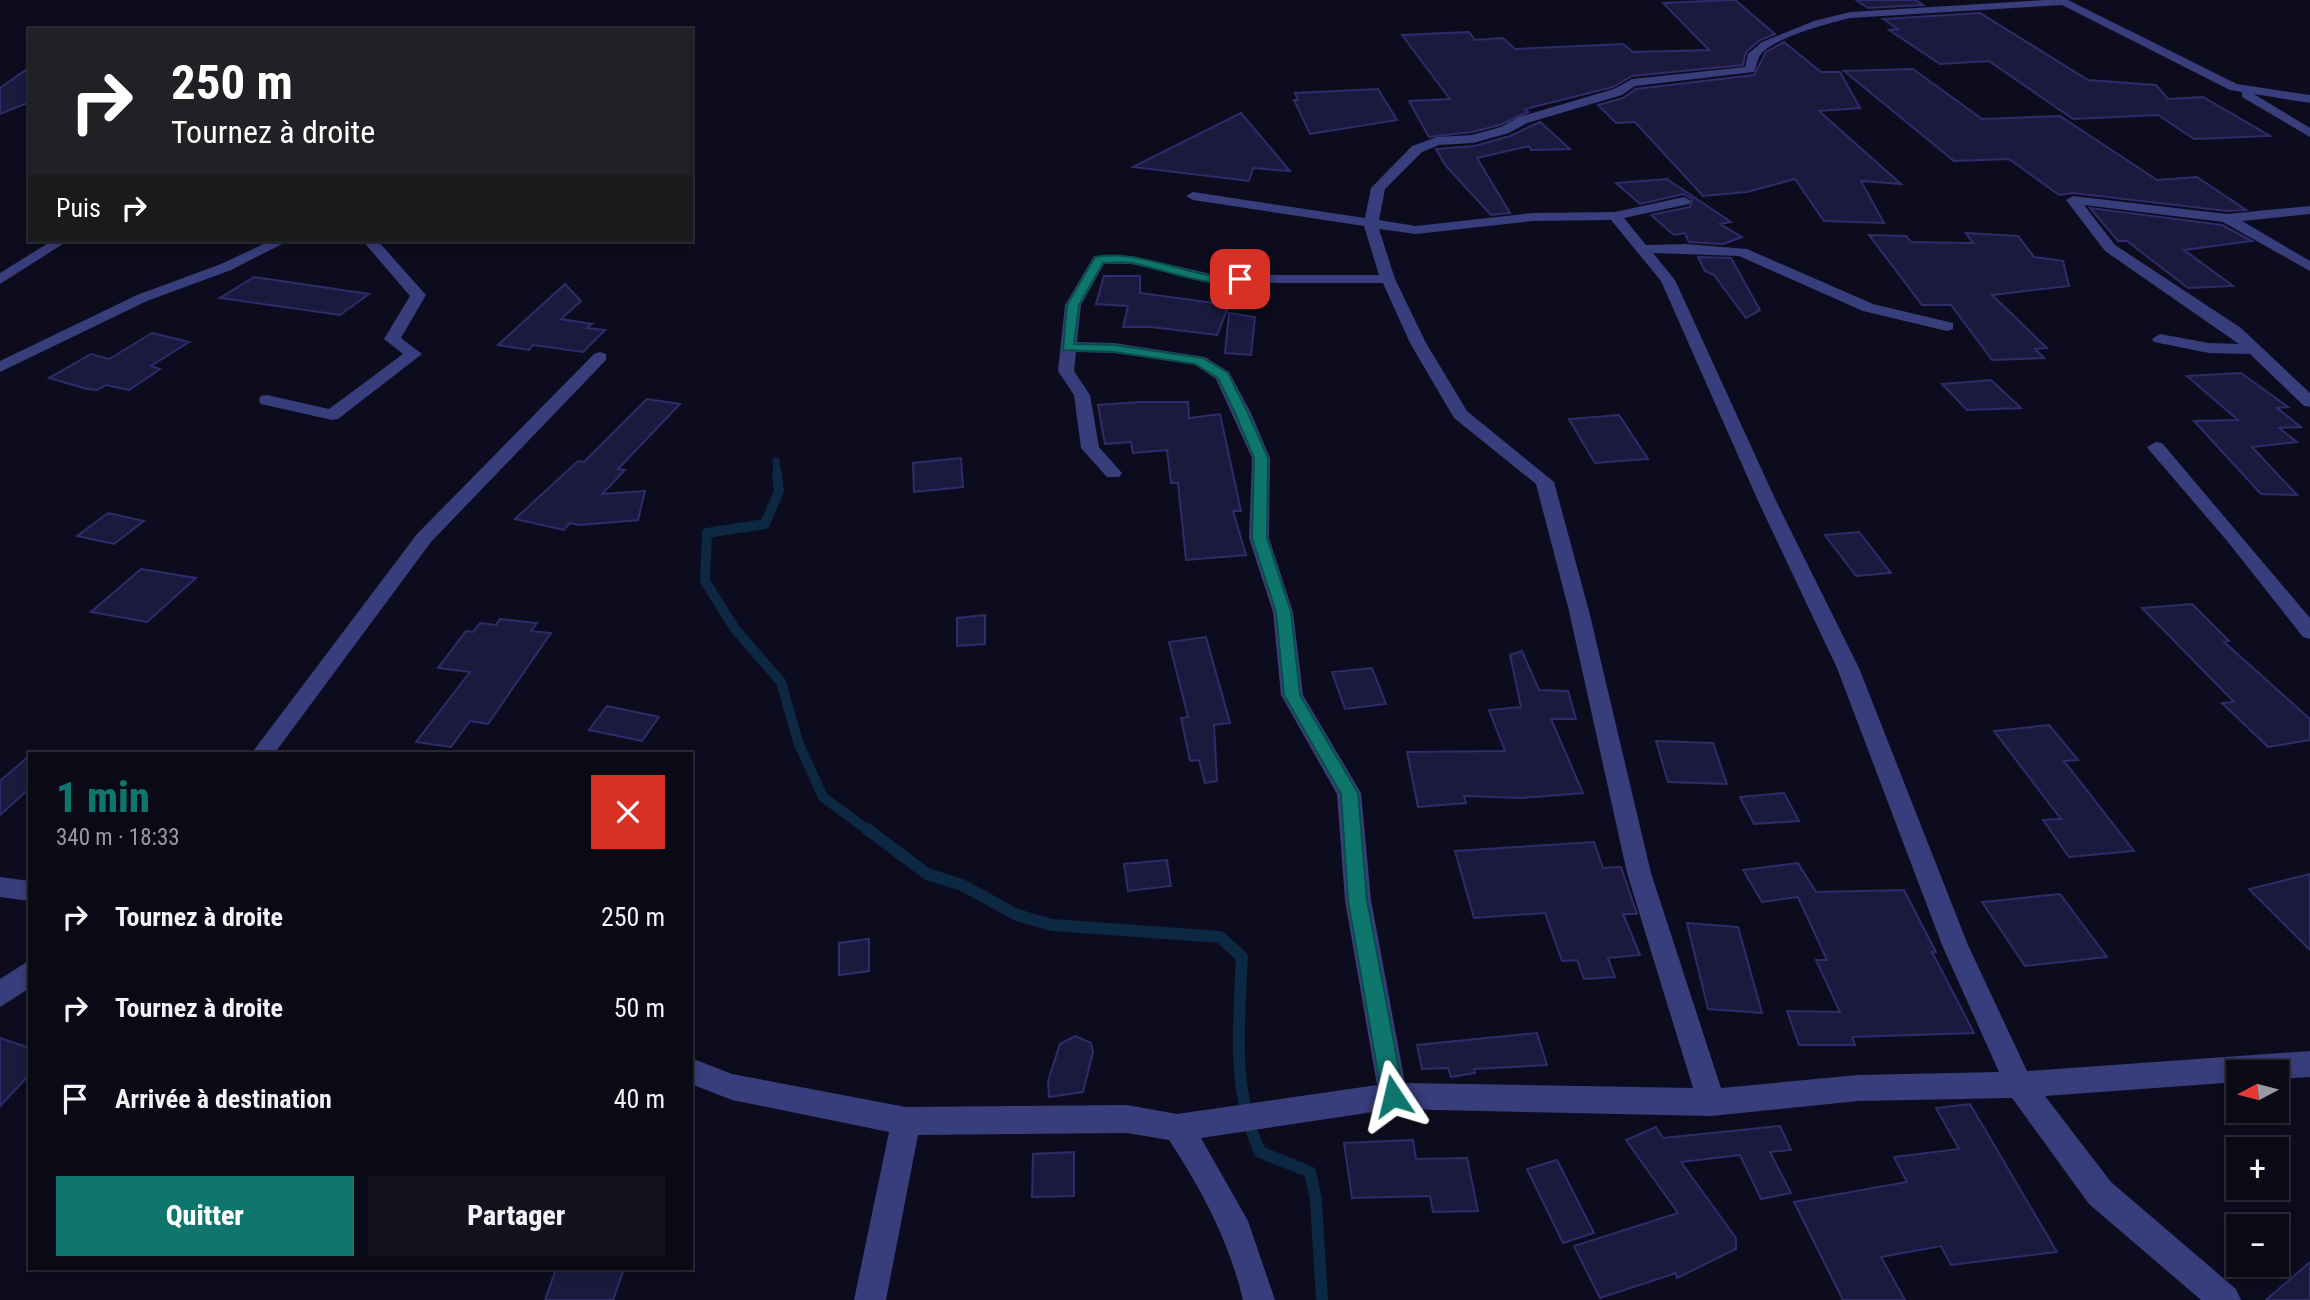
<!DOCTYPE html>
<html lang="fr">
<meta charset="utf-8">
<style>
body{margin:0;font-family:"Roboto Condensed",sans-serif;background:#13121f;color:#f1f3f6;height:100vh;display:flex;flex-direction:column;font-size:26px;white-space:nowrap}
*{box-sizing:border-box;margin:0}
p{font-size:23px;color:#999aa1}
.icon{flex:none;width:38px;height:38px;fill:none;stroke:currentColor;stroke-width:2;stroke-linecap:round;stroke-linejoin:round}
.map{position:relative;flex:1;overflow:hidden}
.drawer{position:absolute;left:28px;top:752px;width:665px;height:518px;display:flex;flex-direction:column;background:#0a0916;border-radius:0px;box-shadow:0 4px 10px #0003,0 0 0 2px #2a2a35}
.drawer>*{flex:none}
.guide{position:absolute;left:28px;top:28px;width:665px;height:214px;border-radius:0px;box-shadow:0 4px 10px #0003,0 0 0 2px #2a2a35;background:#202124;color:#fff;overflow:hidden}
.needle{width:46px;rotate:263deg}
.controls{position:absolute;left:2226px;top:1060px;display:grid;gap:14px}
.controls a{display:grid;place-items:center;width:63px;height:63px;border-radius:0px;background:#0a0916;box-shadow:0 4px 10px #0003,0 0 0 2px #2a2a35;font-size:35px}
.pin{position:absolute;display:grid;place-items:center;width:60px;height:60px;color:#fff;margin:-30px;border-radius:14px;box-shadow:0 4px 10px #0006}
.me{position:absolute;width:77px;margin:-38px;rotate:350deg;stroke-linejoin:round;filter:drop-shadow(0 0 5px #0008)}
.turn{display:flex;align-items:center;gap:24px;height:147px;padding:0 28px;font-size:32px}
.turn .icon{width:91px;height:91px;stroke-width:2.5}
.turn b{display:block;font-size:49px;line-height:60px}
.then{display:flex;align-items:center;height:66px;padding:0 28px;background:#0003;gap:14px;font-size:26px}
.round{display:grid;place-items:center;flex:none;width:74px;height:74px;border-radius:0px;background:#13121f}
.head{display:flex;align-items:center;justify-content:space-between;height:119px;padding:0 28px}
h1{font-size:42px;font-weight:800;line-height:52px;color:#0f766e}
.action{display:flex;gap:14px;margin-top:auto;padding:14px 28px}
.action a{flex:1;height:80px;border-radius:0px;background:#0f766e;color:#fff;font-size:28px;font-weight:800;line-height:80px;text-align:center}
.action a+a{background:#13121f;color:#f1f3f6}
ul{padding:0;list-style:none}
li{display:flex;align-items:center;gap:21px;height:91px;padding:0 28px}
li div{flex:1}
li b{display:block;font-size:26px}
li em{font-style:normal}
.map>svg:first-child{display:block}
.lines{fill:none;stroke-linecap:round;stroke-linejoin:round}
.stream-far2{stroke:#0c2842;stroke-width:7}
.stream-far1{stroke:#0c2842;stroke-width:10}
.stream{stroke:#0c2842;stroke-width:12}
.building{fill:#1c193f;stroke:#302b6a;stroke-width:2}
.street{fill:#383d7c;fill-rule:evenodd}
.route{fill:#0f766e;stroke:#0a4d48;stroke-width:2}
</style>
<div class="map">
<svg width="2310" height="1300" viewBox="0 0 2310 1300">
<rect width="100%" height="100%" fill="#0d0c1e"/>
<g class="lines">
<path class="stream-far2" d="M 776,461 L 777,475"/>
<path class="stream-far1" d="M 777,473 L 779,491 L 765,524 L 707,533 L 705,581 L 735,629 L 781,682 L 798,742 L 823,797 L 869,831"/>
<path class="stream" d="M 867,829 L 927,874 L 962,885 L 1017,915 L 1052,925 L 1220,937 L 1242,957 C 1239,1025 1231,1088 1260,1152 L 1310,1172 L 1316,1200 L 1322,1300"/>
</g>
<path class="building" d="M 1728,0 L 1735,0 L 1775,34 L 1760,40 L 1746,52 L 1743,65 L 1632,76 L 1613,87 L 1525,109 L 1528,112 L 1500,125 L 1472,132 L 1429,137 L 1409,101 L 1450,99 L 1402,35 L 1469,32 L 1475,40 L 1503,38 L 1515,49 L 1623,44 L 1633,52 L 1709,50 L 1663,3 Z
M 1856,0 L 1916,0 L 1923,5 L 1868,8 Z
M 1980,13 L 2088,80 L 2156,85 L 2168,99 L 2203,97 L 2270,136 L 2194,139 L 2158,115 L 2073,119 L 1989,61 L 1940,64 L 1889,30 L 1898,29 L 1883,19 Z
M 1784,42 L 1821,72 L 1840,72 L 1860,108 L 1819,111 L 1901,184 L 1861,181 L 1884,223 L 1824,221 L 1795,179 L 1747,192 L 1703,196 L 1635,122 L 1616,123 L 1598,105 L 1623,98 L 1636,89 L 1754,75 L 1766,52 Z
M 30,67 L 30,102 L 0,114 L 0,88 Z
M 1913,69 L 1982,119 L 2060,116 L 2157,180 L 2197,177 L 2246,210 L 2227,211 L 2073,193 L 2059,195 L 2009,159 L 1954,161 L 1844,71 Z
M 1378,89 L 1397,120 L 1310,134 L 1294,100 L 1298,100 L 1295,93 Z
M 1241,113 L 1290,171 L 1253,168 L 1249,181 L 1133,167 Z
M 1540,122 L 1570,149 L 1531,150 L 1529,146 L 1477,158 L 1510,213 L 1491,215 L 1445,165 L 1436,149 L 1474,146 L 1510,136 Z
M 1667,179 L 1731,222 L 1720,224 L 1742,237 L 1723,244 L 1689,242 L 1685,233 L 1674,235 L 1651,215 L 1690,207 L 1692,199 L 1683,194 L 1640,204 L 1616,183 Z
M 2090,208 L 2222,225 L 2252,241 L 2184,250 L 2233,286 L 2188,288 L 2127,241 L 2118,241 Z
M 1966,233 L 2018,236 L 2034,257 L 2063,261 L 2069,286 L 1992,295 L 2047,348 L 2035,349 L 2044,358 L 1992,360 L 1951,305 L 1922,305 L 1869,235 L 1906,236 L 1911,242 L 1973,243 Z
M 1698,257 L 1731,258 L 1760,310 L 1746,318 L 1714,275 L 1705,271 Z
M 1104,276 L 1140,276 L 1140,293 L 1229,305 L 1217,335 L 1151,327 L 1123,327 L 1128,306 L 1096,304 Z
M 254,277 L 369,294 L 340,315 L 220,298 Z
M 565,284 L 581,301 L 561,319 L 592,324 L 587,328 L 605,330 L 583,352 L 533,345 L 529,350 L 498,345 Z
M 1229,313 L 1255,317 L 1251,355 L 1225,353 Z
M 152,333 L 189,342 L 151,366 L 160,369 L 129,390 L 106,385 L 97,390 L 87,389 L 49,378 L 91,354 L 109,359 Z
M 2241,373 L 2288,407 L 2277,408 L 2301,427 L 2279,428 L 2297,442 L 2252,447 L 2297,495 L 2261,494 L 2194,421 L 2238,420 L 2187,376 Z
M 1991,380 L 2021,408 L 1967,410 L 1942,384 Z
M 647,399 L 680,404 L 618,469 L 625,470 L 602,494 L 645,491 L 638,520 L 579,525 L 570,523 L 564,530 L 515,519 L 578,461 L 584,462 Z
M 1140,402 L 1188,402 L 1189,418 L 1220,414 L 1241,511 L 1233,511 L 1246,555 L 1186,560 L 1178,483 L 1171,483 L 1167,450 L 1133,453 L 1131,442 L 1105,444 L 1098,405 Z
M 1619,415 L 1648,459 L 1595,463 L 1569,419 Z
M 961,458 L 963,487 L 914,492 L 913,463 Z
M 108,513 L 144,521 L 114,544 L 77,536 Z
M 1859,532 L 1891,573 L 1856,576 L 1825,535 Z
M 141,569 L 196,578 L 147,622 L 91,612 Z
M 2192,604 L 2229,641 L 2224,642 L 2310,719 L 2310,740 L 2268,747 L 2222,703 L 2234,702 L 2142,608 Z
M 985,615 L 985,644 L 957,646 L 957,618 Z
M 500,619 L 537,623 L 531,631 L 551,633 L 488,724 L 470,721 L 451,747 L 416,742 L 470,672 L 438,668 L 466,631 L 473,632 L 480,623 L 496,625 Z
M 1206,637 L 1230,723 L 1214,725 L 1217,781 L 1205,783 L 1199,760 L 1190,761 L 1181,718 L 1188,717 L 1169,642 Z
M 1522,651 L 1539,690 L 1568,691 L 1576,719 L 1551,719 L 1583,793 L 1521,798 L 1464,796 L 1466,803 L 1418,807 L 1407,752 L 1505,751 L 1489,710 L 1521,707 L 1510,655 Z
M 1372,668 L 1386,704 L 1345,709 L 1332,672 Z
M 607,706 L 659,717 L 642,741 L 589,730 Z
M 2049,725 L 2078,760 L 2064,761 L 2134,851 L 2069,857 L 2043,820 L 2061,819 L 1994,731 Z
M 1656,741 L 1713,743 L 1727,784 L 1668,782 Z
M 30,755 L 30,788 L 0,815 L 0,781 Z
M 1784,793 L 1799,821 L 1754,824 L 1740,797 Z
M 1594,842 L 1603,868 L 1621,867 L 1637,914 L 1623,914 L 1640,955 L 1608,958 L 1615,977 L 1584,979 L 1577,960 L 1562,961 L 1545,913 L 1474,918 L 1455,851 Z
M 1167,860 L 1171,886 L 1128,891 L 1124,864 Z
M 1798,863 L 1816,892 L 1904,890 L 1936,952 L 1932,952 L 1974,1033 L 1852,1037 L 1855,1045 L 1799,1045 L 1787,1011 L 1840,1012 L 1816,960 L 1827,960 L 1798,897 L 1762,902 L 1743,870 Z
M 2310,874 L 2310,950 L 2249,889 Z
M 2060,894 L 2107,957 L 2025,966 L 1982,902 Z
M 1687,923 L 1738,927 L 1762,1013 L 1708,1009 Z
M 869,939 L 869,971 L 839,975 L 839,943 Z
M 1537,1033 L 1547,1065 L 1474,1069 L 1475,1073 L 1451,1077 L 1448,1068 L 1422,1069 L 1417,1045 Z
M 1075,1036 L 1091,1043 L 1093,1052 L 1083,1092 L 1049,1097 L 1048,1081 L 1060,1044 Z
M 0,1038 L 30,1048 L 30,1074 L 0,1106 Z
M 1970,1104 L 2057,1252 L 1951,1265 L 1941,1246 L 1881,1257 L 1905,1300 L 1843,1300 L 1794,1202 L 1907,1182 L 1894,1157 L 1959,1149 L 1936,1108 Z
M 1780,1126 L 1791,1150 L 1770,1152 L 1791,1193 L 1761,1199 L 1740,1155 L 1681,1162 L 1736,1238 L 1736,1249 L 1677,1278 L 1676,1273 L 1600,1298 L 1574,1246 L 1678,1213 L 1626,1140 L 1656,1127 L 1663,1138 Z
M 1413,1140 L 1416,1159 L 1467,1158 L 1478,1211 L 1433,1212 L 1430,1196 L 1352,1198 L 1344,1143 Z
M 1074,1152 L 1074,1196 L 1032,1197 L 1033,1154 Z
M 1557,1160 L 1594,1233 L 1563,1243 L 1527,1169 Z
M 2310,1262 L 2310,1300 L 2266,1300 Z
M 556,1269 L 624,1269 L 613,1300 L 545,1300 Z"/>
<g class="lines">
<path class="street" d="M 2045,0 L 2068,0 L 2237,84 L 2310,95 L 2310,103 L 2254,94 L 2310,128 L 2310,137 L 2242,97 L 2242,92 L 2230,90 L 2062,5 L 1850,18 C 1830,23 1768,39 1759,57 C 1757,61 1756,68 1754,72 L 1635,86 L 1622,95 L 1527,123 L 1509,133 L 1473,143 L 1439,145 L 1422,152 L 1385,189 L 1379,220 L 1416,226 L 1532,213 L 1615,212 L 1684,197 L 1691,201 L 1689,204 L 1624,218 L 1646,245 L 1686,244 L 1747,249 L 1873,304 L 1953,323 L 1953,329 L 1947,331 L 1863,311 L 1739,256 L 1653,253 L 1675,280 L 1777,503 L 1859,668 L 1968,945 L 2027,1071 L 2310,1051 L 2310,1077 L 2277,1079 L 2277,1073 L 2238,1073 L 2238,1082 L 2045,1096 L 2111,1182 L 2236,1289 L 2241,1300 L 2201,1300 L 2089,1204 L 2012,1098 L 1858,1101 L 1711,1116 L 1393,1109 L 1201,1138 L 1248,1221 L 1275,1300 L 1243,1300 C 1229,1241 1202,1190 1169,1140 L 1127,1133 L 918,1135 L 886,1300 L 854,1300 L 889,1132 L 732,1100 L 691,1084 L 691,1058 L 732,1074 L 906,1107 L 1127,1105 L 1177,1114 L 1377,1085 L 1345,900 L 1337,794 L 1281,695 L 1273,612 L 1249,538 L 1252,458 L 1216,379 L 1194,364 L 1114,353 L 1076,352 L 1074,371 L 1090,395 L 1099,447 L 1122,473 L 1119,477 L 1107,477 L 1081,448 L 1074,395 L 1058,371 L 1065,305 L 1094,256 L 1131,256 L 1216,275 L 1379,275 L 1364,226 L 1193,200 L 1186,196 L 1193,192 L 1365,218 L 1371,188 L 1412,146 L 1437,137 L 1472,135 L 1501,127 L 1519,117 L 1614,89 L 1632,79 L 1745,67 L 1748,54 L 1762,42 L 1814,21 L 1850,12 ZM 1611,220 L 1661,281 L 1759,503 L 1837,668 L 1942,945 L 1999,1072 L 1858,1075 L 1721,1088 L 1651,873 L 1589,611 L 1554,482 L 1467,411 L 1426,343 L 1395,279 L 1379,229 L 1416,234 L 1532,221 ZM 1104,264 L 1131,264 L 1216,283 L 1383,283 L 1410,343 L 1454,418 L 1536,484 L 1569,611 L 1627,873 L 1693,1088 L 1405,1083 L 1371,900 L 1361,793 L 1303,695 L 1293,612 L 1269,538 L 1270,458 L 1251,413 L 1229,372 L 1205,357 L 1114,343 L 1077,342 L 1081,305 Z
M 2073,196 L 2227,214 L 2310,206 L 2310,214 L 2242,221 L 2310,261 L 2310,271 L 2223,222 L 2084,205 L 2115,245 L 2241,328 L 2310,393 L 2310,407 L 2304,406 L 2250,354 L 2209,353 L 2154,342 L 2152,339 L 2160,334 L 2209,343 L 2239,344 L 2105,251 L 2066,200 Z
M 53,240 L 69,240 L 0,284 L 0,273 Z
M 272,240 L 290,240 L 231,270 L 147,301 L 0,372 L 0,361 L 137,295 L 221,264 Z
M 362,240 L 377,240 L 426,295 L 401,338 L 422,354 L 338,419 L 332,420 L 261,404 L 259,400 L 261,396 L 267,395 L 329,409 L 403,354 L 384,339 L 410,296 Z
M 600,352 L 606,354 L 606,360 L 431,542 L 274,754 L 251,754 L 417,534 L 594,354 Z
M 2156,442 L 2162,443 L 2310,618 L 2310,639 L 2303,637 L 2228,542 L 2150,451 L 2147,447 Z
M 0,877 L 30,881 L 30,901 L 0,897 Z
M 30,960 L 30,988 L 0,1007 L 0,979 Z"/>
</g>
<path class="route" d="M 1095,257 C 1135,250 1175,270 1214,276 C 1225,277 1237,273 1246,279 C 1225,294 1157,267 1131,263 C 1122,262 1112,263 1103,263 L 1079,305 L 1074,344 L 1114,345 L 1203,358 L 1228,373 L 1248,413 L 1268,458 L 1267,538 L 1291,612 L 1300,695 L 1358,793 L 1367,900 L 1404,1096 L 1400,1103 L 1393,1106 L 1385,1103 L 1382,1096 L 1348,900 L 1341,794 L 1284,695 L 1276,612 L 1252,538 L 1254,458 L 1235,413 L 1218,378 L 1195,364 L 1114,352 L 1063,350 L 1067,305 Z"/>
</svg>
<div class="controls">
<a><svg class="needle" viewBox="-14 -14 28 28"><path d="M0-13l5 13h-10z" fill="#e53935"/><path d="M0 13l5-13h-10z" fill="#999aa1"/></svg></a>
<a>+</a>
<a>−</a>
</div>
<div class="pin" style="left:1240px;top:279px;background:#d93025"><svg class="icon" aria-label="arrive" viewBox="0 0 24 24"><path d="M6 21V4h12l-3 4 3 4H6"/></svg></div>
<svg class="me" style="left:1393px;top:1096px" viewBox="-20 -20 40 40"><path d="M0-17L14 15 0 8-14 15z" fill="#0f766e" stroke="#fff" stroke-width="4"/></svg>
<div class="guide">
<div class="turn"><svg class="icon" aria-label="right" viewBox="0 0 24 24"><path d="M7 20v-9h11M14 6l5 5-5 5"/></svg><div><b>250 m</b>Tournez à droite</div></div>
<div class="then">Puis<svg class="icon" aria-label="right" viewBox="0 0 24 24"><path d="M7 20v-9h11M14 6l5 5-5 5"/></svg></div>
</div>
<section class="drawer">
<div class="head"><div><h1>1 min</h1><p>340 m · 18:33</p></div><a class="round" style="background:#d93025;color:#fff"><svg class="icon" aria-label="close" viewBox="0 0 24 24"><path d="M6 6l12 12M18 6L6 18"/></svg></a></div>
<ul>
<li><svg class="icon" aria-label="right" viewBox="0 0 24 24"><path d="M7 20v-9h11M14 6l5 5-5 5"/></svg><div><b>Tournez à droite</b></div><em>250 m</em></li>
<li><svg class="icon" aria-label="right" viewBox="0 0 24 24"><path d="M7 20v-9h11M14 6l5 5-5 5"/></svg><div><b>Tournez à droite</b></div><em>50 m</em></li>
<li><svg class="icon" aria-label="arrive" viewBox="0 0 24 24"><path d="M6 21V4h12l-3 4 3 4H6"/></svg><div><b>Arrivée à destination</b></div><em>40 m</em></li>
</ul>
<div class="action"><a>Quitter</a><a>Partager</a></div>
</section>
</div>
